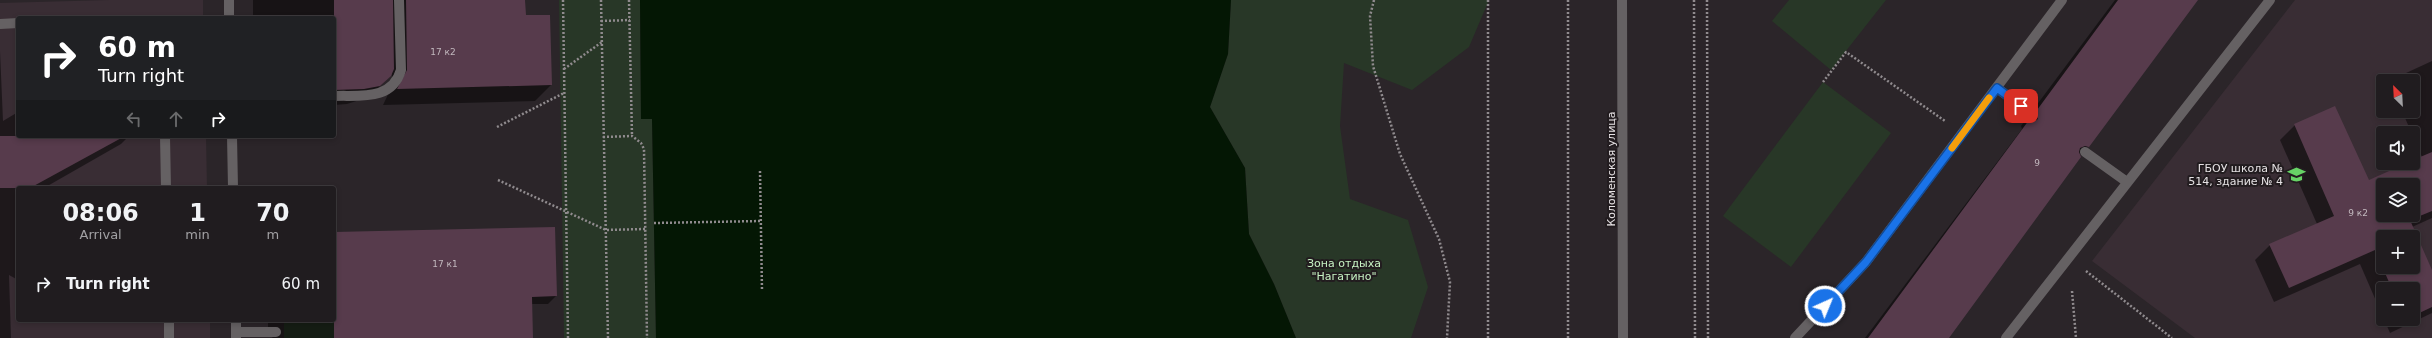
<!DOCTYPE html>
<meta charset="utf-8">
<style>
body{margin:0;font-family:"DejaVu Sans",sans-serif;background:#2d292c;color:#f1f3f6;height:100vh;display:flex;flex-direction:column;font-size:15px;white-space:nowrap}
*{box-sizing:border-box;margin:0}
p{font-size:13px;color:#a2a1a4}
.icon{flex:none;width:22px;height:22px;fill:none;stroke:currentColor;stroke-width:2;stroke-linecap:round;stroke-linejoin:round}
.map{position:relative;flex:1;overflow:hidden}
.details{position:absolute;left:16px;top:186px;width:320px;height:136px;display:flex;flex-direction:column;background:#201c1f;border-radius:4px;box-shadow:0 2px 6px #0003,0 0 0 1px #3d3a3d}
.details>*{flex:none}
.guide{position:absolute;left:16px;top:16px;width:320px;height:122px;border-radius:4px;box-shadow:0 2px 6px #0003,0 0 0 1px #3d3a3d;background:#202124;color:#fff;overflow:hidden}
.needle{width:26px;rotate:336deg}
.tools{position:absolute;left:2376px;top:74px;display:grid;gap:8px}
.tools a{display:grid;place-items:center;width:44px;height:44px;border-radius:4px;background:#201c1f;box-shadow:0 2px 6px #0003,0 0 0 1px #3d3a3d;font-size:20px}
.pin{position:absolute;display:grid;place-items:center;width:34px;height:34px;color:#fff;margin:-17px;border-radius:8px;box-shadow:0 2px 6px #0006}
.me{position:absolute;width:44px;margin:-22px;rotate:44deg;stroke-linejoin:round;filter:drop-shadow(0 0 3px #0008)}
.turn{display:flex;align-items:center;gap:14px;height:84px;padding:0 16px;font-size:18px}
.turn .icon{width:52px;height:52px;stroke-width:2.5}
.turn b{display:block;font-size:28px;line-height:34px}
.lanes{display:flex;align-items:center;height:38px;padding:0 16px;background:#0003;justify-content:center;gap:20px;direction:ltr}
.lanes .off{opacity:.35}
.eta{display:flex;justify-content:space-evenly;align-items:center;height:68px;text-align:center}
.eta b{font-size:24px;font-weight:700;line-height:28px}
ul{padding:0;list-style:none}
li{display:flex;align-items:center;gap:12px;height:60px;padding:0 16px}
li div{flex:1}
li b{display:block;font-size:15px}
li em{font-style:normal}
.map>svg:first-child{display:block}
.built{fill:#392d34;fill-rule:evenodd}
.green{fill:#283727}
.water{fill:#041704}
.shadow{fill:#0007;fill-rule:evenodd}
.building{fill:#573b4c;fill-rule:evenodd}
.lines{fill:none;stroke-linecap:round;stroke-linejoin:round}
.path{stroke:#908b8e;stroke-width:2.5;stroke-dasharray:2 2;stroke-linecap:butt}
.service{stroke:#656163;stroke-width:10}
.tertiary{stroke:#656163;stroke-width:10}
.route-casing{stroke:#114b97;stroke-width:10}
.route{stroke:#1a73e8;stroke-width:7}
.slow{stroke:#f59e0b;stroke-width:7}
.labels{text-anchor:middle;stroke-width:4;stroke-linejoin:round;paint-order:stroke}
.number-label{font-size:9px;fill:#c2b8be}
.poi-label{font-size:11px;fill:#e6e2e4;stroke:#221c1f;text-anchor:end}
.street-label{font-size:11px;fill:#e6e2e4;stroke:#221c1f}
.park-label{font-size:11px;fill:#c6f2c3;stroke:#221c1f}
</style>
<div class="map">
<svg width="2432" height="338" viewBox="0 0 2432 338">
<rect width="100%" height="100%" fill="#2b2529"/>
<path class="built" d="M 109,0 L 203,0 L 203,18 L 18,18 L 18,136 L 206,136 L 207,188 L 18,188 L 18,320 L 210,320 L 210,338 L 0,338 L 0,3 Z
M 2295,0 L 2432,0 L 2432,338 L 2195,338 L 2092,261 ZM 2383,81 L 2413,81 L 2413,111 L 2383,111 ZM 2383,133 L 2413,133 L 2413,163 L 2383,163 ZM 2383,185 L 2413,185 L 2413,215 L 2383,215 ZM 2383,237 L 2413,237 L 2413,267 L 2383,267 ZM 2383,289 L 2413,289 L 2413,319 L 2383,319 Z"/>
<path class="green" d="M 559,0 L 640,0 L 641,118 L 652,118 L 656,338 L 564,338 Z
M 1231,0 L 1489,0 L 1469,47 L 1412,90 L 1344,63 L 1340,126 L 1350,199 L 1408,220 L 1428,287 L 1411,338 L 1296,338 L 1274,284 L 1249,234 L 1245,168 L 1210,107 L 1228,54 Z
M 1789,0 L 1886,0 L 1831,70 L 1772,21 Z
M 1823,82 L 1891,133 L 1791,267 L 1723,216 Z
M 284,320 L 334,320 L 340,338 L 284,338 Z"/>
<path class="water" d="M 640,0 L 1231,0 L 1228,54 L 1210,107 L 1245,168 L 1249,234 L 1274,284 L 1296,338 L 656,338 L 652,119 L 641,119 Z"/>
<path class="shadow" d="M 253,0 L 524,0 L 525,16 L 549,16 L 551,85 L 535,101 L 383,105 L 392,86 L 392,71 L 385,81 L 369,97 L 347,104 L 334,105 L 334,18 L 253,18 Z
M 2115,0 L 2196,0 L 2088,146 L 2079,155 L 1948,338 L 1865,338 L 2022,129 L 2021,126 Z
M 0,51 L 3,121 L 18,112 L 18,136 L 129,136 L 121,144 L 44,188 L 18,188 L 18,280 L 9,275 L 11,338 L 0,338 Z
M 2432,61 L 2432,218 L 2412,227 L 2432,273 L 2432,313 L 2390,333 L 2384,319 L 2413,319 L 2413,289 L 2383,289 L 2383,317 L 2360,264 L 2274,302 L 2255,260 L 2270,245 L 2317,224 L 2280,140 L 2295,125 L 2368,181 L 2413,163 L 2422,157 L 2402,111 L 2413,111 L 2413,81 L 2398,81 L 2406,73 ZM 2383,185 L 2413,185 L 2413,215 L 2383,215 ZM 2383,237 L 2413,237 L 2413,267 L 2383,267 Z
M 334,233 L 556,296 L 548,304 L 531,304 L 532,338 L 273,338 L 268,334 L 268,320 L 334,320 Z
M 90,320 L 97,320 L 95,323 Z"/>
<path class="building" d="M 334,0 L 393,0 L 394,69 L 391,76 L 380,86 L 364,89 L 334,90 Z
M 406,0 L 525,0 L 526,15 L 550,15 L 552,85 L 397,89 L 407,70 Z
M 2118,0 L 2198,0 L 2089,147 L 2085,146 L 2080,148 L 2079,152 L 2081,157 L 1949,338 L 1868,338 L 2029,120 L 2035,121 L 2038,119 L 2037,110 Z
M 2335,106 L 2369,180 L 2407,163 L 2413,163 L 2413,160 L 2432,152 L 2432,211 L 2410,220 L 2432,270 L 2432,307 L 2413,316 L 2413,289 L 2392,289 L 2375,250 L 2289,288 L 2269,244 L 2334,216 L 2294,124 ZM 2383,185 L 2413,185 L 2413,215 L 2383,215 ZM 2383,237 L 2413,237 L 2413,267 L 2383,267 Z
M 0,136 L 125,136 L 30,188 L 0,188 Z
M 555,227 L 557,296 L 532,297 L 533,338 L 334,338 L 334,232 Z"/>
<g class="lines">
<path class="path" d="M 563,0 L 568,338
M 601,0 L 608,338
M 629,0 L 632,136
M 1374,0 L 1370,16 L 1373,66 L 1400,154 L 1439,239 L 1450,282 L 1447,338
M 1488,0 L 1488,338
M 1694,0 L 1695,338
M 1707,0 L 1708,338
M 601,21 L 630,20
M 564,69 L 602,42
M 1823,82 L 1846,52 L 1945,121
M 497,127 L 564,93
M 603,137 L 632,136 L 641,143 L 644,149 L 647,338
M 760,171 L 762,291
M 498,180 L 606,230 L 645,229
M 654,223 L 761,221
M 2086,271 L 2172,338
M 2072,291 L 2076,338
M 1568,338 L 1568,0"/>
<path class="service" d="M 229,0 L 229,18
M 0,24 L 18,23
M 1997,88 L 2033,115
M 334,96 C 360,95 392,101 401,70 L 399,0
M 165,136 L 166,188
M 232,136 L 233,188
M 2085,152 L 2127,182
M 169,320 L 169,338
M 236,320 L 236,338
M 236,332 L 276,332
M 1795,338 L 1866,262 L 2062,0
M 2006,338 L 2270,0"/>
<path class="tertiary" d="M 1622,0 L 1623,338"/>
</g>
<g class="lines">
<defs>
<path id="route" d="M 1825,306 L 1866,262 L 1997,88 L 2021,106"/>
</defs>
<use href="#route" class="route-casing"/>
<use href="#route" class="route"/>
<path class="slow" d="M 1952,148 L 1989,98"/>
</g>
<defs>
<symbol id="school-bare" viewBox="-9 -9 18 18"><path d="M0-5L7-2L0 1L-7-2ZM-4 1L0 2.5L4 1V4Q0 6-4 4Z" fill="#67d466" stroke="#221c1f" stroke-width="2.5" paint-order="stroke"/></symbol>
</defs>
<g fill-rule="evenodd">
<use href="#school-bare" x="2284" y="162" width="25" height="25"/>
</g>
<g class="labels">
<g class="number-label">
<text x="443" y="55">17 к2</text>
<text x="2037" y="166">9</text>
<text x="2358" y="216">9 к2</text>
<text x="445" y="267">17 к1</text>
</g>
<g class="poi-label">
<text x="2283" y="172">ГБОУ школа №<tspan x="2283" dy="13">514, здание № 4</tspan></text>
</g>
<g class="street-label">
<text transform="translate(1611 169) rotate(-90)" y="4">Коломенская улица</text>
</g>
<g class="park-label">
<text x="1344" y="267">Зона отдыха<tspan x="1344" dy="13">"Нагатино"</tspan></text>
</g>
</g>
</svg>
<div class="tools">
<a><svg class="needle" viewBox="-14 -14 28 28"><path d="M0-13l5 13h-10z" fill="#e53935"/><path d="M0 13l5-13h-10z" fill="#a2a1a4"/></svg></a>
<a><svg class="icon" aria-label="sound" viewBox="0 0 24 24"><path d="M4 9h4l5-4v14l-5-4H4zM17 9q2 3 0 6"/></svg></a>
<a><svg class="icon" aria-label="layers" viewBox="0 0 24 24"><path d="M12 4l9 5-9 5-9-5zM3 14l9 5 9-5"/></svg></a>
<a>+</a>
<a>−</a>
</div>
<div class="pin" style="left:2021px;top:106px;background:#d93025"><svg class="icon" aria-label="arrive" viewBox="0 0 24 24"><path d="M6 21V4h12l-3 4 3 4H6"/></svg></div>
<svg class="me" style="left:1825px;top:306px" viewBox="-20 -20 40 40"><circle r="17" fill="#1a73e8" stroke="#fff" stroke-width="3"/><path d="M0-11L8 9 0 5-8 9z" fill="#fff"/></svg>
<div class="guide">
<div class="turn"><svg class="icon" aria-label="right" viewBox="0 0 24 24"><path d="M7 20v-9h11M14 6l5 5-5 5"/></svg><div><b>60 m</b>Turn right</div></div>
<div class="lanes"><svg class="icon off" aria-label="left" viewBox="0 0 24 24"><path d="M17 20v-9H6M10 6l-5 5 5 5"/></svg><svg class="icon off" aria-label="ahead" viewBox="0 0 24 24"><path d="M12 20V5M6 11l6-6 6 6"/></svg><svg class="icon" aria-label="right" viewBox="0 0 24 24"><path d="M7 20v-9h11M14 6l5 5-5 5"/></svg></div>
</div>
<section class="details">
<div class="eta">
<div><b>08:06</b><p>Arrival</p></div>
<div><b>1</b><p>min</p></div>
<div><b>70</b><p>m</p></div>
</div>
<ul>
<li><svg class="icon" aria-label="right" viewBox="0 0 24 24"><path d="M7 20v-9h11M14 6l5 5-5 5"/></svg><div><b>Turn right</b></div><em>60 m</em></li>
</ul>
</section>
</div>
